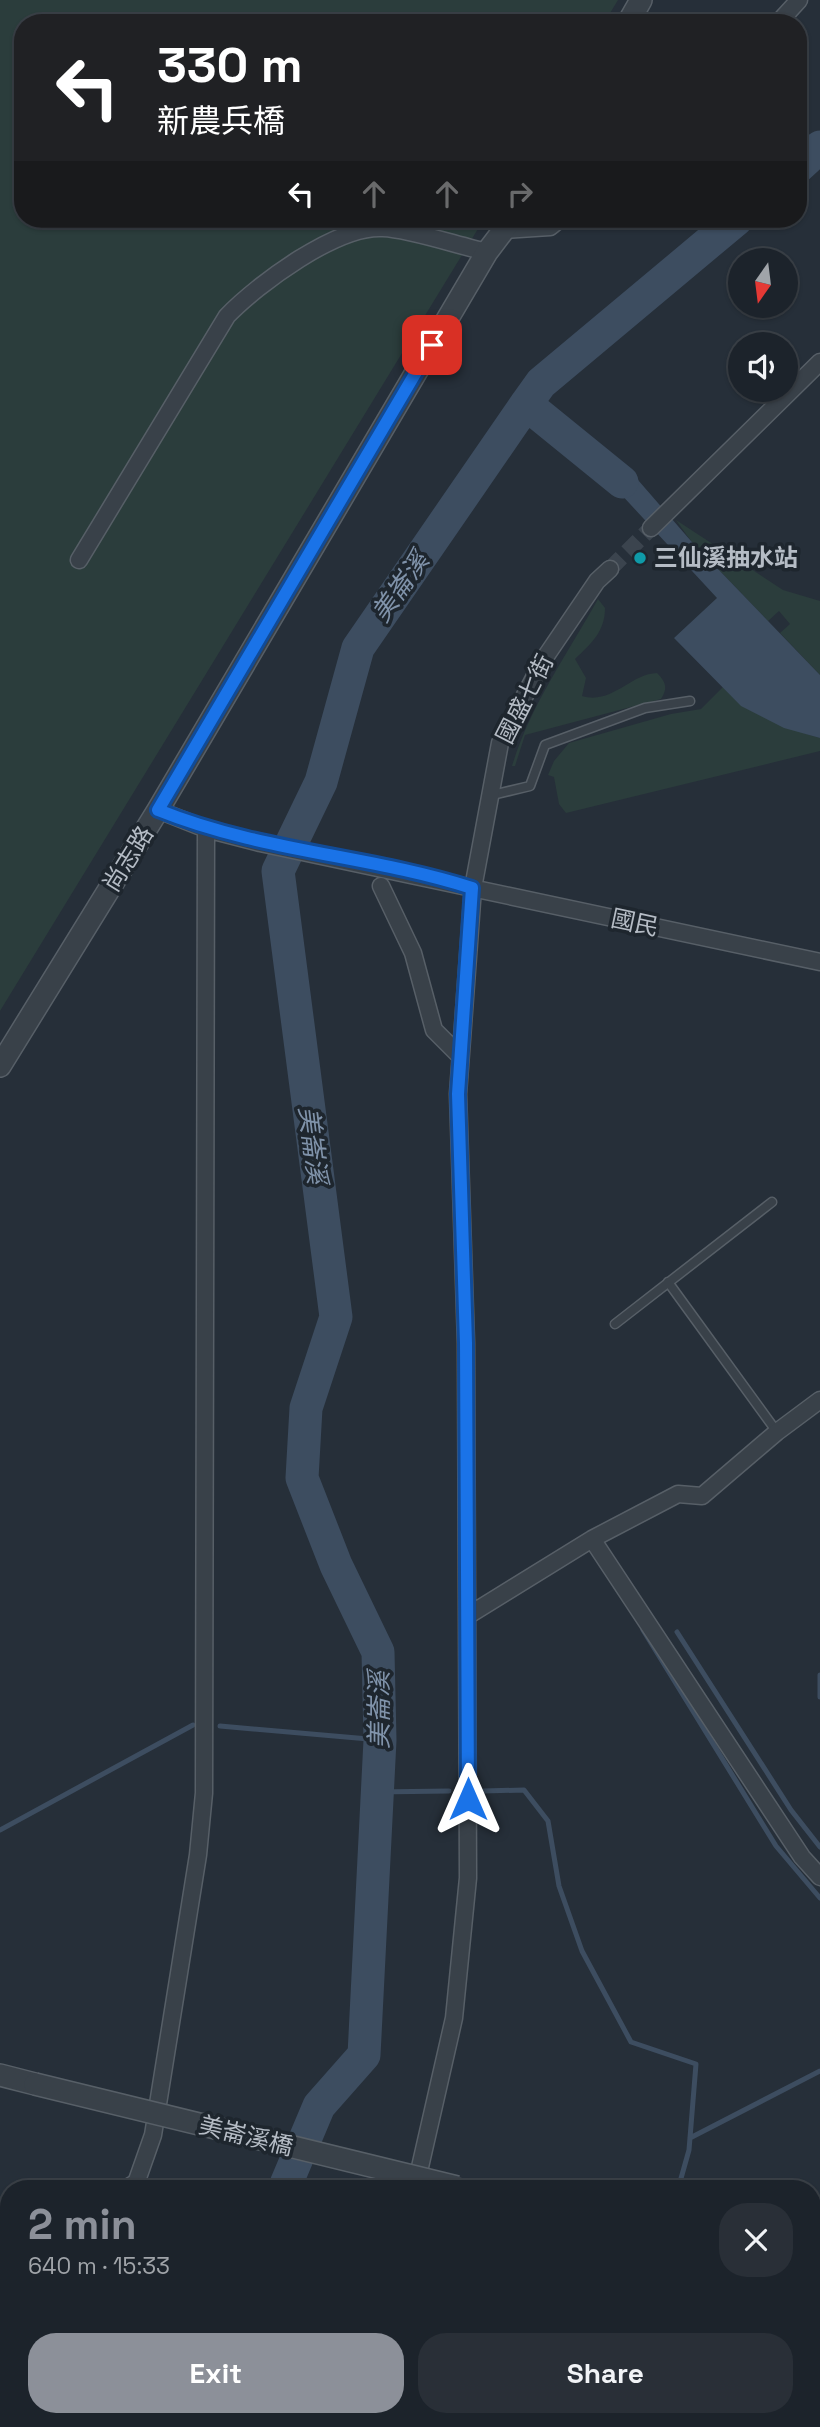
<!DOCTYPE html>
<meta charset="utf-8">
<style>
body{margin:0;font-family:"Space Grotesk","Noto Sans TC",sans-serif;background:#292f37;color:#f1f3f6;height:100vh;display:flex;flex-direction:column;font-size:26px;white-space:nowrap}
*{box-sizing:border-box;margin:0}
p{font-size:23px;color:#a0a4a9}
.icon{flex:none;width:38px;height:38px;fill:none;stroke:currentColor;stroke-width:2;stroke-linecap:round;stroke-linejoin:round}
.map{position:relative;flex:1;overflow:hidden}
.details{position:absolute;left:0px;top:2180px;width:821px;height:247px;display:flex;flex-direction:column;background:#1c232b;border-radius:28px 28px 0 0;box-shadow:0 2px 5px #0004,0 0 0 2px #3a4047}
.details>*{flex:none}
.top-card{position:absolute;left:14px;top:14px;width:793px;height:214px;border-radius:28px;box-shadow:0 2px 5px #0004,0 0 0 2px #3a4047;background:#202124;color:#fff;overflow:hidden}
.needle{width:46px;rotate:194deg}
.controls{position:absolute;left:728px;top:248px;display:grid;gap:14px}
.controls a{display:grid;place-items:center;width:70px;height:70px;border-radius:50%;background:#1c232b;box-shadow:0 2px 5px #0004,0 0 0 2px #3a4047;font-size:35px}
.pin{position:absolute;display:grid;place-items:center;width:60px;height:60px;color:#fff;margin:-30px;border-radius:14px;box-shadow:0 4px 10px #0006}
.me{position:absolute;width:77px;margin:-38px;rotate:0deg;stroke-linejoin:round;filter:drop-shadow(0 0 5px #0008)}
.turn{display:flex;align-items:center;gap:24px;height:147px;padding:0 28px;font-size:32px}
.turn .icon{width:91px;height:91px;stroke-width:2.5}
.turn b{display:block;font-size:49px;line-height:60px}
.lanes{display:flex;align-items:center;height:66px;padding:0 28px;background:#0003;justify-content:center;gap:35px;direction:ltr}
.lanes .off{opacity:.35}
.round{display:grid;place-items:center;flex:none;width:74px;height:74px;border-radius:28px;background:#292f37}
.overview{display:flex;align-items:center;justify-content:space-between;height:119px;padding:0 28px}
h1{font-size:42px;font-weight:700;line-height:52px;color:#8c9099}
.primary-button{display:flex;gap:14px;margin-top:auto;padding:14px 28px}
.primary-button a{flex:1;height:80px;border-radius:28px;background:#8c9099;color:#fff;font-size:28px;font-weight:700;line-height:80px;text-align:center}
.primary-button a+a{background:#292f37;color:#f1f3f6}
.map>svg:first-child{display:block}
.green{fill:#2b3d3c}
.water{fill:#3d4d60}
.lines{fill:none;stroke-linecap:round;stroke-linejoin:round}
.stream{stroke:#3d4d60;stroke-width:5}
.river{stroke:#3d4d60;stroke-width:33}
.minor-tunnel{stroke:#3b444e;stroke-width:16;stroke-dasharray:16 8;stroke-linecap:butt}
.service-casing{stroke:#575f67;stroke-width:11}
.minor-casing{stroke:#575f67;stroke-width:19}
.tertiary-casing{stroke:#575f67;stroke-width:24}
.service{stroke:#394149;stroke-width:8}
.minor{stroke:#394149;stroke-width:16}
.tertiary{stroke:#394149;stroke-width:21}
.tertiary-bridge-casing{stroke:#575f67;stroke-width:24;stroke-linecap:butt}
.tertiary-bridge{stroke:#394149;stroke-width:21}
.route-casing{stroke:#114b97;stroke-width:18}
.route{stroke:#1a73e8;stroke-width:12}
.culture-dot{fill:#0f9aa8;stroke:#1e262e;stroke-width:2.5}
.labels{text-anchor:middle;stroke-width:7;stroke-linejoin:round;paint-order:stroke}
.poi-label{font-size:24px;font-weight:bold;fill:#b5bcc5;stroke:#1e262e;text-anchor:start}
.street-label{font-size:24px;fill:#b5bcc5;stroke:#1e262e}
.water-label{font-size:26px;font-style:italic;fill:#8093aa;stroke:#1e262e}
</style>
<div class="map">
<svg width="820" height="2427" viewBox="0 0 820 2427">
<rect width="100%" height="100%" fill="#262f39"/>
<path class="green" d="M 0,0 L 618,0 L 604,23 L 23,23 L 23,219 L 484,219 L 0,1011 Z
M 676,520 L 783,590 L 820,601 L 820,675 L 780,633 L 790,624 L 779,611 L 768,621 L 691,541 Z
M 598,599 L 605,608 C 605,631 592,643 575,659 L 586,678 L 582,696 C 612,705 630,674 657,673 C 666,682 668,688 661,699 L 525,735 L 515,766 L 512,766 C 531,704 567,655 598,599 Z
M 723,687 C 750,715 783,727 820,738 L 820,751 L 566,813 L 559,804 L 554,777 L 548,775 L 554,761 L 569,743 L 671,714 L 701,709 Z
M 215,2419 L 215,2418 L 309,2419 L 305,2427 L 210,2427 Z
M 336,2419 L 336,2418 L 368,2419 L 362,2427 L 332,2427 Z
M 419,2419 L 554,2419 L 553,2427 L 422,2427 Z"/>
<path class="water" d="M 625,465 L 691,541 L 820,675 L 820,738 L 784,728 L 741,706 L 674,638 L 717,598 L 606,478 Z"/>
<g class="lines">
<path class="stream" d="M 643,1630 L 776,1846 L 820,1898
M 677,1632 L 791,1810 L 820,1847
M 820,1675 L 820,1697
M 220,1726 L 380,1740
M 483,1791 L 524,1790 L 548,1821 L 559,1886 L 582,1951 L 631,2042 L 696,2064 L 689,2150 L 678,2189
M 375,1792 L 449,1791
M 0,1830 L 193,1725
M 690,2138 L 820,2071
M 683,2418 L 692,2427"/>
<path class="river" d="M 798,167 L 820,147
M 526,404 L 622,482
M 284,2189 L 319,2106 L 364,2055 L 380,1740 L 378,1652 L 336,1565 L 302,1478 L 306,1408 L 336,1317 L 278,871 L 321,782 L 358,648 L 526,404 L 541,383 L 737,219
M 190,2427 L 195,2418"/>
<path class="minor-tunnel" d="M 610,569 L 651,528"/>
<defs>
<path id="service" d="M 488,796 L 530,786 L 545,745 L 645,708 L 690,701
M 668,1282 L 777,1432
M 615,1324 L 772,1202
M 117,2189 L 136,2178
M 0,2321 L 9,2313"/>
<path id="minor" d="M 778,23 L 799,0
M 505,230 L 550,227 L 560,219
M 651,528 L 820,362
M 79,560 L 227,316 C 258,284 337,225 383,228 C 410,229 459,246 487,252
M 158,810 L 206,829 L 260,843 L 820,962
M 381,886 L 413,953 L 434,1030 L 460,1056
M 592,1539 L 678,1494 L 702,1496 L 777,1432 L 820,1400
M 469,1615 L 592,1539 L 802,1857 L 820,1877
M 134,2189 L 153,2135 L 198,1855 L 204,1793 L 206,829
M 415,2189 L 454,2018 L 468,1878 L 466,1343 L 458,1094 L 473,888 L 500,743 L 544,659 L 597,581 L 610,569
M 26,2427 L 31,2418
M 317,2427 L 321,2418"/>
<path id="tertiary" d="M 628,23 L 641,0
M 0,1066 L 158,810 L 487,252 L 512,219
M 0,2075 L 35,2084
M 812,2279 L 820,2281"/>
</defs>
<use href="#service" class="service-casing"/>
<use href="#minor" class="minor-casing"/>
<use href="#tertiary" class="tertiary-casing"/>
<use href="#service" class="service"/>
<use href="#minor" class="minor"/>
<use href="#tertiary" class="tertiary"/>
<defs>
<path id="tertiary-bridge" d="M 35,2084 L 457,2187"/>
</defs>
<use href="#tertiary-bridge" class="tertiary-bridge-casing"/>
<use href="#tertiary-bridge" class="tertiary-bridge"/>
</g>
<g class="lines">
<defs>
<path id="route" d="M 432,345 L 158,810 C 262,852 369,855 472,888 L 458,1094 L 466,1343 L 468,1799"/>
</defs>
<use href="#route" class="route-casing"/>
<use href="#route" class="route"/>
</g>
<circle class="culture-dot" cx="640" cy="558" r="7"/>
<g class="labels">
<g class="poi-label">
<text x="654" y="566">三仙溪抽水站</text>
</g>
<g class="street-label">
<text transform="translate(525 699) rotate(-63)" y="8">國盛七街</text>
<text transform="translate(128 859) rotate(-58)" y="8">尚志路</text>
<text transform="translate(635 923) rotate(12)" y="8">國民</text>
<text transform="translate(246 2136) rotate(14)" y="8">美崙溪橋</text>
</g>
<g class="water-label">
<text transform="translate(400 587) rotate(-55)" y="9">美崙溪</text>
<text transform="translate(313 1145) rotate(83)" y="9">美崙溪</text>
<text transform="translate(379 1710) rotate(-90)" y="9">美崙溪</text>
</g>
</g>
</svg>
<div class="controls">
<a><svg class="needle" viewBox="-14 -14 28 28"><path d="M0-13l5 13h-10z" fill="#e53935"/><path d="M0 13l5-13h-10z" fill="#a0a4a9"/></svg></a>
<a><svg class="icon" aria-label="sound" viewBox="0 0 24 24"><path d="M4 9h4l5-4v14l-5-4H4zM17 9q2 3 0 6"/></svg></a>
</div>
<div class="pin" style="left:432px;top:345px;background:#d93025"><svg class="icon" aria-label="arrive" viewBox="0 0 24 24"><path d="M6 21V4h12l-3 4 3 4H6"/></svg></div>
<svg class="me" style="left:468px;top:1799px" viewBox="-20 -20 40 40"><path d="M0-17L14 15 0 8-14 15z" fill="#1a73e8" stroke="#fff" stroke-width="4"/></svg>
<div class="top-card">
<div class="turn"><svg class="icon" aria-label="left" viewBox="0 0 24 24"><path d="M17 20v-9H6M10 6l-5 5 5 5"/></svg><div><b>330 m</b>新農兵橋</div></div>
<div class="lanes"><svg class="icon" aria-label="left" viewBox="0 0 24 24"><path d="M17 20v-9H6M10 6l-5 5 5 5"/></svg><svg class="icon off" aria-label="ahead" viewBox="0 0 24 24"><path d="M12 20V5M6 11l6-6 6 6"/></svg><svg class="icon off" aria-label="ahead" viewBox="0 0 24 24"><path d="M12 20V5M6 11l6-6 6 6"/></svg><svg class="icon off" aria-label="right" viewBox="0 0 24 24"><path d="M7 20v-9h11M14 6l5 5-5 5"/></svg></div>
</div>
<section class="details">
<div class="overview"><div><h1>2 min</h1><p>640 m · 15:33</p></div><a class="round"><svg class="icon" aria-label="close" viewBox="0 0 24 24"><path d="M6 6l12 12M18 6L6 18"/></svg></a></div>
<div class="primary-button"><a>Exit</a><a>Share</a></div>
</section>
</div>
